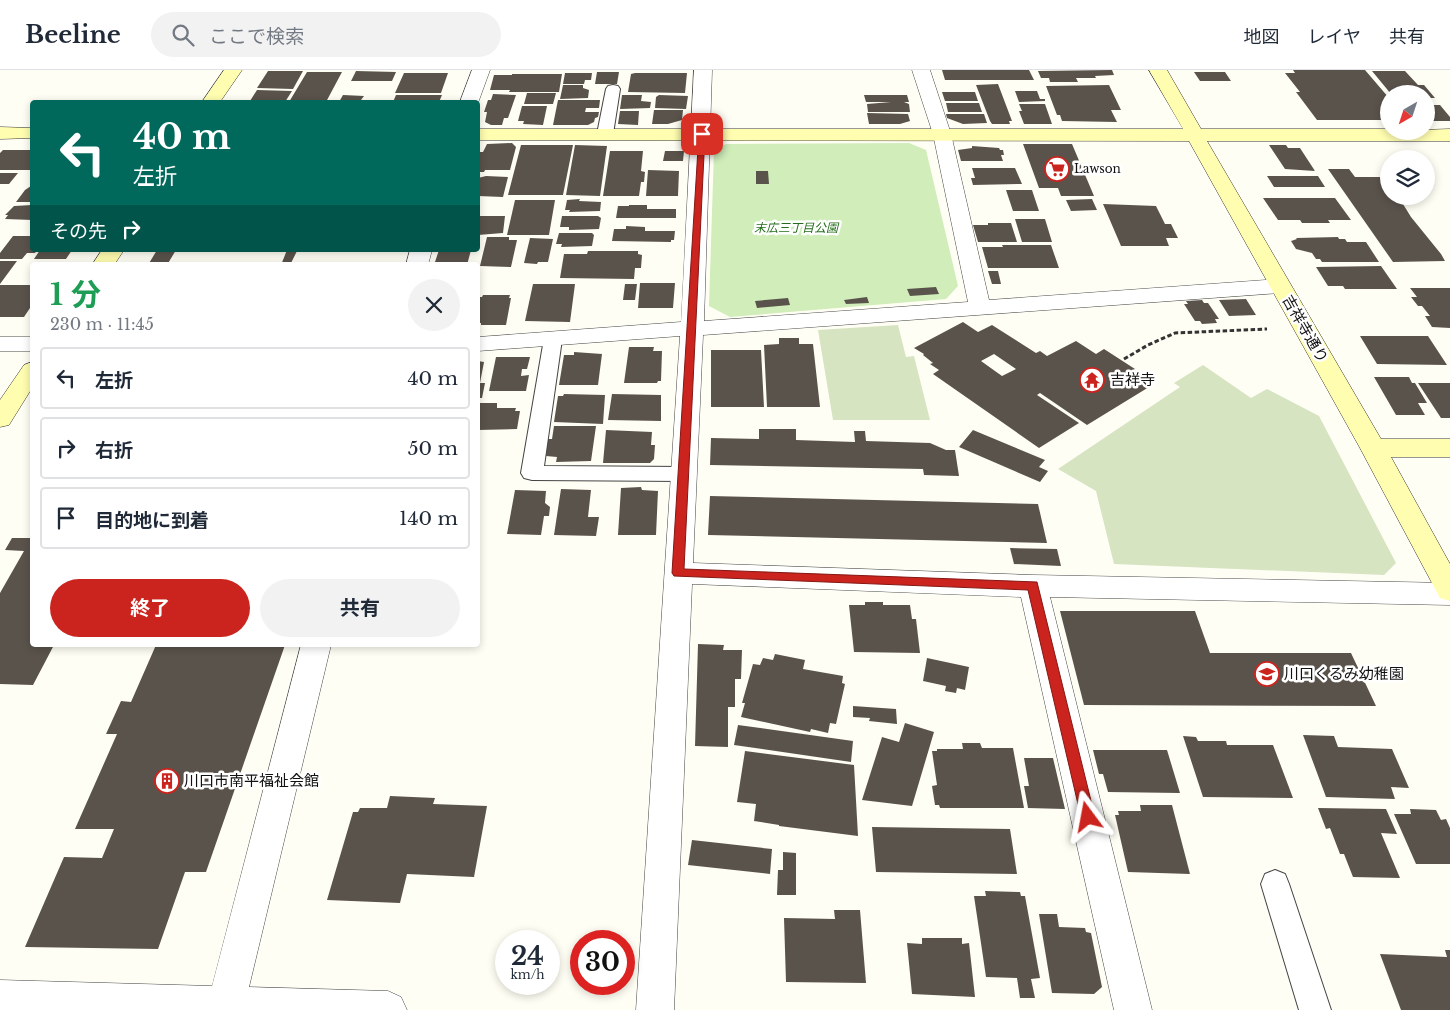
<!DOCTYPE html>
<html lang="ja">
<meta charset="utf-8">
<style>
body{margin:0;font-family:"Libre Baskerville","Noto Sans JP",serif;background:#f2f2f3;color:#1f2937;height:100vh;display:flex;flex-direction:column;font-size:19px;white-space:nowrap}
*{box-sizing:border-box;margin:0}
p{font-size:16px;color:#747a83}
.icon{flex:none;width:28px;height:28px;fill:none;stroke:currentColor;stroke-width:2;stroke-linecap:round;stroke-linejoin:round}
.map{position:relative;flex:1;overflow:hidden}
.side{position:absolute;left:30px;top:192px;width:450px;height:385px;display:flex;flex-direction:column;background:#fff;border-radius:5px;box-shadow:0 2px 8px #0003}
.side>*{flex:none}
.banner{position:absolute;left:30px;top:30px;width:450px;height:152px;border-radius:5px;box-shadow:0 2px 8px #0003;background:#00695c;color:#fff;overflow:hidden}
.needle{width:32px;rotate:219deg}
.buttons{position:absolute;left:1380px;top:15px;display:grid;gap:10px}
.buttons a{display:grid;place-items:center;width:55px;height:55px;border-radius:50%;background:#fff;box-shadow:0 2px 8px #0003;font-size:25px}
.speed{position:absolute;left:495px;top:860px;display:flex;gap:10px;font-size:25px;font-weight:700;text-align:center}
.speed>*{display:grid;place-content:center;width:65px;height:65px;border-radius:50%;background:#fff;box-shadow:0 2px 8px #0003;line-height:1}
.speed small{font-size:12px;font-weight:400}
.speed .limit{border:8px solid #d22;background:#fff;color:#111}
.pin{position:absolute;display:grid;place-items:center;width:42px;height:42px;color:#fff;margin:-21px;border-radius:10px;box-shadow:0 2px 8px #0006}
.me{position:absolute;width:55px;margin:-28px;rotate:347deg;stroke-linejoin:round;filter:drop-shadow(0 0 4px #0008)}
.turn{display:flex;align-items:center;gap:18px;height:105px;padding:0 20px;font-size:22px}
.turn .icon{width:65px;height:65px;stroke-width:2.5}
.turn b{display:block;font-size:35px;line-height:42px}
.then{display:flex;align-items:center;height:48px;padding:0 20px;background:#0003;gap:10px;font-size:19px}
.round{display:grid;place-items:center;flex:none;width:52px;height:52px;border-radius:26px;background:#f2f2f3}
.overview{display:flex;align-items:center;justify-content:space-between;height:85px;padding:0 20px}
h1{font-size:30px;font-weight:700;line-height:38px;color:#1e9e55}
.cta{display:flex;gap:10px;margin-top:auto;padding:10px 20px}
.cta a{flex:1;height:58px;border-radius:30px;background:#cb241e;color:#fff;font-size:20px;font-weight:700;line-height:58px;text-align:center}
.cta a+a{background:#f2f2f3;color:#1f2937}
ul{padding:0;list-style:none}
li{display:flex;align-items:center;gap:15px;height:62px;margin:0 10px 8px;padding:0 10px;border:2px solid #e0e1e3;border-radius:5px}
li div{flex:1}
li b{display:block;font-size:19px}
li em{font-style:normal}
header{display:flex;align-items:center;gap:30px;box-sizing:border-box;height:70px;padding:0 25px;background:#fff;border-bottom:1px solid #e0e1e3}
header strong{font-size:24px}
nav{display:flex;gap:28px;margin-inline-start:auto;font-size:18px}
.search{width:350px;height:45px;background:#f2f2f3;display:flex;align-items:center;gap:12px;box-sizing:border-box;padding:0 18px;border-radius:28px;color:#747a83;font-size:19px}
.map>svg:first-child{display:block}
.green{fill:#d0edba}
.cemetery{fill:#d6e4c2}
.building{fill:#5a534c;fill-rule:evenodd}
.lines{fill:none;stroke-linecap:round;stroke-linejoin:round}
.lane-casing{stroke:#444;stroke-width:2}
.street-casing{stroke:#444;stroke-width:1}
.secondary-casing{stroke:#333;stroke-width:1}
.path{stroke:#333;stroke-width:3;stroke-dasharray:4.5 2.5;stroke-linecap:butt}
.lane{fill:#fff;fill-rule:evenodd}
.street{fill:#fff;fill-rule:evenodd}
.secondary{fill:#fffdaf;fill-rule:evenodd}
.route{fill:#cb241e;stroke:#841714}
.labels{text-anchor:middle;stroke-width:5;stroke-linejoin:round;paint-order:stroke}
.far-poi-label{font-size:12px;fill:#111;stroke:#fff;text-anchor:start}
.far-park-label{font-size:12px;font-style:italic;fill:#256e1b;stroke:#fff}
.street-label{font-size:15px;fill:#111;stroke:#fff}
.poi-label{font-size:15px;fill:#111;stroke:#fff;text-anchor:start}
</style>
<header>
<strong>Beeline</strong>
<div class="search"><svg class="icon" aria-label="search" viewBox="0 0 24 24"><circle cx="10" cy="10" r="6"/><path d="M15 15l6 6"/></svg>ここで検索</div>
<nav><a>地図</a><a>レイヤ</a><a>共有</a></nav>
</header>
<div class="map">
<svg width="1450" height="940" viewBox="0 0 1450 940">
<rect width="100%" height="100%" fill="#fffef4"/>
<path class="green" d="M 909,73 L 926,80 L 958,216 L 946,229 L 730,247 L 709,236 L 714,80 L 726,74 Z"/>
<path class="cemetery" d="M 898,255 L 906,287 L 914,286 L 930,350 L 833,350 L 818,260 Z
M 1203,295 L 1251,328 L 1267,319 L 1319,346 L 1396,493 L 1384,505 L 1114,494 L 1096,421 L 1058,399 L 1180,317 L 1174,313 Z"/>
<path class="building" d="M 942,0 L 1029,0 L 1034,10 L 945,10 Z
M 1112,0 L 1114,5 L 1095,6 L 1096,8 L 1076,8 L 1078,12 L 1050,12 L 1049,8 L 1041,8 L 1038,1 Z
M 1293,0 L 1365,0 L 1389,28 L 1389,50 L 1317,50 L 1296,22 L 1300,22 L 1285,3 L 1295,3 Z
M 268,1 L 303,1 L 293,19 L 257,18 Z
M 356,1 L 396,2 L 392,11 L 351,11 Z
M 1372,1 L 1405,1 L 1418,15 L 1424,15 L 1435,28 L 1426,28 L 1426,24 L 1391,24 Z
M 307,2 L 342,2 L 326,32 L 289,32 Z
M 597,2 L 619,2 L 617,14 L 595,14 Z
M 1194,2 L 1225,2 L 1231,11 L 1200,11 Z
M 404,3 L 448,3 L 441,23 L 395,23 Z
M 565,3 L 592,3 L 591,10 L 585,10 L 584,14 L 563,14 Z
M 635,3 L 687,3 L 685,23 L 628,22 L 631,4 Z
M 512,4 L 562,4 L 559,22 L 509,22 L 510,20 L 490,20 L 494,5 L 512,5 Z
M 998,14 L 1012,51 L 1009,51 L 1010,54 L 992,54 L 990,51 L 976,15 Z
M 563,15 L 583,15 L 583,18 L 589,20 L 588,28 L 560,29 Z
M 1109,15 L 1121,40 L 1111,40 L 1117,52 L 1062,51 L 1060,45 L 1057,45 L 1046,16 Z
M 257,20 L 292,21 L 285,32 L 250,31 Z
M 1015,21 L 1037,21 L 1040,29 L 1045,29 L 1045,31 L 1019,32 Z
M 942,22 L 975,22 L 978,31 L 945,31 Z
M 527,23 L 556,23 L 553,34 L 524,34 Z
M 493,24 L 516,25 L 508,48 L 504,48 L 502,55 L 491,55 L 485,52 L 487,42 L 484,42 L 488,30 L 491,30 Z
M 343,25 L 364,26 L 361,30 L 365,30 L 364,32 L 339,32 Z
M 396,25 L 442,25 L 439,32 L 393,32 Z
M 622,25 L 642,25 L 641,31 L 651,32 L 650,38 L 620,39 Z
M 659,25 L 688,26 L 686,39 L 655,38 L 656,27 Z
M 864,25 L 907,25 L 909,32 L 904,32 L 909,34 L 910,42 L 868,42 L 867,34 L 891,32 L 866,32 Z
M 558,30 L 600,30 L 599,38 L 586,38 L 585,42 L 599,42 L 598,47 L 595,48 L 594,52 L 588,55 L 553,55 Z
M 946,33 L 979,33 L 982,42 L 948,42 Z
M 1019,34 L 1045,34 L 1052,54 L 1024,54 L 1019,41 L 1022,41 Z
M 1426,35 L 1440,35 L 1450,47 L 1450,51 L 1426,51 Z
M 522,36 L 547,36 L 543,55 L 523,54 L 524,51 L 518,51 Z
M 654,40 L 683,40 L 682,50 L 668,54 L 652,54 Z
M 620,41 L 639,41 L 638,55 L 618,54 Z
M 867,43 L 908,44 L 910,51 L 900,54 L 869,54 Z
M 946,44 L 984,44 L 987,53 L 963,54 L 947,48 Z
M 512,73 L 516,77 L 510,100 L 485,100 L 484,102 L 478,102 L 478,82 L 483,82 L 487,74 Z
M 1023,74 L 1072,74 L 1094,126 L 1061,126 L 1058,118 L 1039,118 Z
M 521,75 L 573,75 L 563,125 L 508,125 Z
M 575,75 L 607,76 L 600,126 L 566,125 Z
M 1269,75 L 1286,75 L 1288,78 L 1300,78 L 1315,101 L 1285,99 Z
M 972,76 L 999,78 L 1000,80 L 1003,80 L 1004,85 L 1001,85 L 1003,91 L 961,91 L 958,80 L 972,78 Z
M 3,80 L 32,80 L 32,100 L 0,100 L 0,83 Z
M 610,81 L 643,81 L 641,101 L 645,102 L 644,112 L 641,112 L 639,126 L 603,126 Z
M 665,81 L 684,81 L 683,91 L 663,91 Z
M 972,98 L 1015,98 L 1022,114 L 973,115 L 971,108 L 975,108 Z
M 1328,99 L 1349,99 L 1355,107 L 1382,107 L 1389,115 L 1389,126 L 1398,126 L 1411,147 L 1441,184 L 1445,191 L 1393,192 Z
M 648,100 L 679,101 L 678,126 L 646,126 Z
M 756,101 L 768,101 L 769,114 L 756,114 Z
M 0,103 L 18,103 L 9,114 L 0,114 Z
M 486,106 L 508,107 L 503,127 L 478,126 L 478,108 Z
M 1267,106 L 1318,106 L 1325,117 L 1274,117 Z
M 31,116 L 32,132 L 16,132 L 25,120 Z
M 1006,120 L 1032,120 L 1039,141 L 1013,141 Z
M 1263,128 L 1335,128 L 1351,150 L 1328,150 L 1330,153 L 1302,153 L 1300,150 L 1278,150 Z
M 580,129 L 579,131 L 601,132 L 600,141 L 569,142 L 570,140 L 565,140 L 567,130 Z
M 1092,129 L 1097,140 L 1071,141 L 1066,130 Z
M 515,130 L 555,130 L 549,165 L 507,165 Z
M 1103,134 L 1156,136 L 1165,154 L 1171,154 L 1178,168 L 1166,168 L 1169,176 L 1121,176 Z
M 32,135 L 32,150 L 5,149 L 8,145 L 5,145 L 14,136 Z
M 629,135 L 647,135 L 647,139 L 676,139 L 676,148 L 616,148 L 618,136 L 629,136 Z
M 478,146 L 505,146 L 503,163 L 478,165 Z
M 562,146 L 598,146 L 601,148 L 599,159 L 569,160 L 569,157 L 560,157 Z
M 1015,149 L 1045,149 L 1052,172 L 1022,172 Z
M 988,153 L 1011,153 L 1017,172 L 978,172 L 973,155 L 988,155 Z
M 626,156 L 645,157 L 645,161 L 675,161 L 674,170 L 671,170 L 671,172 L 612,171 L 614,159 L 626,159 Z
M 559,163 L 592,163 L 594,165 L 592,176 L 561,177 L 562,174 L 556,174 Z
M 13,166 L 32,166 L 32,180 L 37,180 L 35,183 L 27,183 L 22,189 L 0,189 L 0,183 Z
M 487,167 L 509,167 L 509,170 L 517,170 L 511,197 L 480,196 Z
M 1338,167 L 1339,169 L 1345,169 L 1347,172 L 1366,172 L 1379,192 L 1322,192 L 1320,189 L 1316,189 L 1312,183 L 1296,179 L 1291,171 L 1297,169 L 1296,168 Z
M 530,168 L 553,169 L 548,192 L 538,192 L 537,194 L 524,193 Z
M 1002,175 L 1051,175 L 1059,198 L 988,198 L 982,177 L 1003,177 Z
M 40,180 L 72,180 L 66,189 L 34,189 Z
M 157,180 L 176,180 L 167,195 L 148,195 Z
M 287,180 L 297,181 L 290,195 L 281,195 Z
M 439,180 L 471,180 L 467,195 L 434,195 Z
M 588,181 L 638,181 L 638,184 L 642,185 L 641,198 L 635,198 L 634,209 L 560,208 L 564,184 L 587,184 Z
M 0,191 L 17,191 L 0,214 Z
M 1381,196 L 1397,219 L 1345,219 L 1343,216 L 1328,216 L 1316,197 Z
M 988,201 L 998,201 L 1001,214 L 992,214 Z
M 640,213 L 675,213 L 673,238 L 638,238 Z
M 533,214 L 575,214 L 570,252 L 525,251 Z
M 625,214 L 637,214 L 635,230 L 623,230 Z
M 0,215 L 32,215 L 32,235 L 24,247 L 0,247 Z
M 936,217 L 939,224 L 910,226 L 907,219 Z
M 1410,218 L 1450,218 L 1450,258 L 1432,257 L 1425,246 L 1430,246 L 1422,236 L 1418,236 L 1411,227 L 1417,227 Z
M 483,225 L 510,225 L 509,228 L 511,228 L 506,255 L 481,255 L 481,253 L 478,253 L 478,227 L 482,227 Z
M 867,227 L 869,233 L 846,234 L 844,230 Z
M 788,228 L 790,235 L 757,238 L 755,231 Z
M 1246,229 L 1256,245 L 1229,246 L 1219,230 Z
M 1202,230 L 1204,233 L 1208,233 L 1219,249 L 1215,249 L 1217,253 L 1202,254 L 1200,251 L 1195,251 L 1184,234 L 1188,234 L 1186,231 Z
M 963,252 L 978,262 L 992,255 L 1036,283 L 1040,281 L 1047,286 L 1076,271 L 1096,284 L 1104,279 L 1135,299 L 1128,304 L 1149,317 L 1087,355 L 1040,323 L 1037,325 L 1079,353 L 1039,378 L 933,304 L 939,300 L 930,294 L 933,293 L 923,285 L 924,284 L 914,278 ZM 994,284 L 1016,299 L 1002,306 L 981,291 Z
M 1360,266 L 1428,266 L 1447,295 L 1377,294 Z
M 779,268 L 799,268 L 799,274 L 813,274 L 820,337 L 767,337 L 764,275 L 779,274 Z
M 629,277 L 654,277 L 653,281 L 662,281 L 661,311 L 658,311 L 657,313 L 624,313 Z
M 711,280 L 761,280 L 764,337 L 711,337 Z
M 574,282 L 602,284 L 598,315 L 559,315 L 564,285 L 574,285 Z
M 496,287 L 530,287 L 527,299 L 522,299 L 521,306 L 529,305 L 526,321 L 489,321 Z
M 478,291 L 484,292 L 480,313 L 485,313 L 482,328 L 478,328 Z
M 1374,307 L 1409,307 L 1412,313 L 1415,313 L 1427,333 L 1418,333 L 1425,345 L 1396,345 Z
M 1418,313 L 1450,313 L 1450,348 L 1441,348 Z
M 564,324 L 605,325 L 603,354 L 554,352 L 558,326 L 563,326 Z
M 612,324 L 661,325 L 661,351 L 608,350 Z
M 478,333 L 497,333 L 497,338 L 516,338 L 515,341 L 520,341 L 517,359 L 478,360 Z
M 554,356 L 596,356 L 591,391 L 556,392 L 557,387 L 546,386 L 548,369 L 552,369 Z
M 759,359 L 796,359 L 796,370 L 855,372 L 854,361 L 865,361 L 866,371 L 930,373 L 946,380 L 955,380 L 959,406 L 924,405 L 923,399 L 710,395 L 711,368 L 759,369 Z
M 606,360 L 652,362 L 651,375 L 655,375 L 654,389 L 650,393 L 603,393 Z
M 973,360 L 1045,390 L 1039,397 L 1048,401 L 1040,412 L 959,377 Z
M 641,417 L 642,420 L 658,421 L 656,465 L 618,465 L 621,418 Z
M 561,419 L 591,420 L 588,447 L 599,447 L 596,466 L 554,465 Z
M 515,420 L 546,421 L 545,433 L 550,437 L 549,446 L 544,446 L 541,465 L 507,464 Z
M 710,426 L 1038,434 L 1047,473 L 708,465 Z
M 32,463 L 32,575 L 54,575 L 33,615 L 0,614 L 0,523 L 24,481 L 5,480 L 12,468 L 30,468 Z
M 1010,478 L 1057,479 L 1061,496 L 1014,494 Z
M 865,532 L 883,532 L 883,535 L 910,535 L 912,549 L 916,549 L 920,583 L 854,582 L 849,535 L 865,535 Z
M 1060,541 L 1195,541 L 1210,583 L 1351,583 L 1376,636 L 1084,635 Z
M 698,574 L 724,575 L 723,580 L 742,580 L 741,609 L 735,609 L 735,637 L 728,637 L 728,677 L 695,676 Z
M 156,575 L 285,575 L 206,802 L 185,802 L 158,879 L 25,877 L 64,787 L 102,788 L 114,759 L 75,759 L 117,664 L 106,664 L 121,631 L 131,632 Z
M 775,584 L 805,590 L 803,599 L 843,606 L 842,613 L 845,614 L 836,654 L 830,653 L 828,663 L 811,659 L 810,662 L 741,647 L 745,633 L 742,633 L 753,594 L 760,595 L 763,588 L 773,590 Z
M 927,588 L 969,597 L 965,620 L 957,618 L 956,623 L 945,621 L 946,616 L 923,611 Z
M 853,636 L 896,639 L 897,654 L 869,651 L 870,648 L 853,647 Z
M 905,653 L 934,662 L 912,736 L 862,730 L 882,667 L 899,672 Z
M 738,655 L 853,671 L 851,692 L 734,675 Z
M 1303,665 L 1334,666 L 1338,677 L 1392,679 L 1409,718 L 1391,717 L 1395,729 L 1326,727 Z
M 1183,666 L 1196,667 L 1198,671 L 1226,671 L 1227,675 L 1273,675 L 1293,728 L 1203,727 Z
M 962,673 L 980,673 L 982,678 L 1013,678 L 1024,738 L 940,738 L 939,735 L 935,735 L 932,716 L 937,715 L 932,681 L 937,681 L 937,679 L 963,679 Z
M 1093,680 L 1167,680 L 1180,723 L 1108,722 L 1103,704 L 1099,704 Z
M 745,681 L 854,695 L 858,766 L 779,756 L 779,755 L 754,751 L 756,734 L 737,732 Z
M 1024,688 L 1053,688 L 1065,739 L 1028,738 L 1024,716 L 1029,716 Z
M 390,726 L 435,728 L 433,734 L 487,736 L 474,807 L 407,804 L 400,833 L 327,830 L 353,742 L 358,742 L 360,738 L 387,738 Z
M 1140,735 L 1172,735 L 1190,804 L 1128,802 L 1115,745 L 1119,745 L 1118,741 L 1141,741 Z
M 1318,738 L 1386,739 L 1397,764 L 1381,763 L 1400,808 L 1353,807 L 1344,784 L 1340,784 L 1330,758 L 1326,759 Z
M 1410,739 L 1436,740 L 1441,750 L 1446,749 L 1450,758 L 1450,794 L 1416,794 L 1394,744 L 1411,744 Z
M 872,757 L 1010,759 L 1017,804 L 876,802 Z
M 692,770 L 772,779 L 770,804 L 688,795 Z
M 783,782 L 796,783 L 796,825 L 777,825 L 778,800 L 783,800 Z
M 985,821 L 1020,822 L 1021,826 L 1025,826 L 1040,908 L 1031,909 L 1035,928 L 1020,928 L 1017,908 L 986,907 L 974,826 L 986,826 Z
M 834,840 L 860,840 L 866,913 L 786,912 L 784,848 L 835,849 Z
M 1039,844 L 1057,844 L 1059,857 L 1085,858 L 1086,862 L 1091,863 L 1102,917 L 1094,924 L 1052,923 Z
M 922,868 L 962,868 L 962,874 L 969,873 L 975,927 L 912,924 L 907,873 L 922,874 Z
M 1445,880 L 1450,880 L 1450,940 L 1401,940 L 1380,884 L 1447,887 Z"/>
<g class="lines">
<defs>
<path id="lane" d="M 613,15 L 618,16 L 620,19 L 613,64 L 610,67 L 600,67 L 597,64 L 606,19 L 608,16 Z
M 553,263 L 560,265 L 562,269 L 544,396 L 684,397 L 692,399 L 695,404 L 692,409 L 684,411 L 532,410 L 524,408 L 521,403 L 544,269 L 546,265 Z
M 1275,800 L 1285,804 L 1289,814 L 1331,940 L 1299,940 L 1261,814 L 1265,804 Z"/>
<path id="street" d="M 472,0 L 490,0 L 478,33 L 460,32 Z
M 694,0 L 712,0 L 704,251 L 968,232 L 933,64 L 912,0 L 930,0 L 951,64 L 989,230 L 1280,209 L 1288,211 L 1291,216 L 1288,221 L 1280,223 L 703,265 L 693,493 L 1033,505 L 1450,513 L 1450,535 L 1050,527 L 1152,940 L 1114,940 L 1021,527 L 692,514 L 674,940 L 636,940 L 680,266 L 478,281 L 478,267 L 681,252 Z
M 410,180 L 432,180 L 428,195 L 406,195 Z
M 0,267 L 32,267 L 32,281 L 0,281 Z
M 301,575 L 331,575 L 249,917 L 388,921 L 401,927 L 407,940 L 0,940 L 0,910 L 212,916 Z"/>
<path id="secondary" d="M 224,0 L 242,0 L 220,32 L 202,32 Z
M 1149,0 L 1167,0 L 1201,59 L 1389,59 L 1389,61 L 1450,59 L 1450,71 L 1207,71 L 1381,369 L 1450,369 L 1450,387 L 1391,387 L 1450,494 L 1450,531 L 1440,528 L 1360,378 L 1189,71 L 478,70 L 478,59 L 1183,59 Z
M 0,57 L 32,58 L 32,68 L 0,69 Z
M 102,180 L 124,180 L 114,195 L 92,195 Z
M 32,292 L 32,318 L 9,355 L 0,357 L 0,330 L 24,295 Z"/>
</defs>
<use href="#lane" class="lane-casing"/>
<use href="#street" class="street-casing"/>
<use href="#secondary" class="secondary-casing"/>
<path class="path" d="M 1124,289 L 1148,275 L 1175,263 L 1267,259"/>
<use href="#lane" class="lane"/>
<use href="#street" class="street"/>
<use href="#secondary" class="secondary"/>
</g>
<path class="route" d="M 699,62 L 705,64 L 684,499 L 1037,512 L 1095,747 L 1093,752 L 1088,753 L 1083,752 L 1081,747 L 1028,520 L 674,506 L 672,503 Z"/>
<defs>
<symbol id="supermarket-ring" viewBox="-11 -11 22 22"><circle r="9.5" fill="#fff" stroke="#cb241e" stroke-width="1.5"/><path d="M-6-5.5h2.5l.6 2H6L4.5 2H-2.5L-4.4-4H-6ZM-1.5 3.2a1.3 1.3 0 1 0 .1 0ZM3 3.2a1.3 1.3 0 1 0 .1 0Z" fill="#cb241e"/></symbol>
<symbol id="temple-ring" viewBox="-11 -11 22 22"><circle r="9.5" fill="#fff" stroke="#cb241e" stroke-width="1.5"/><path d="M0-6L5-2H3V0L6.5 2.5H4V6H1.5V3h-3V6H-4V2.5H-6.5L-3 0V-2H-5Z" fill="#cb241e"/></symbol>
<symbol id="school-ring" viewBox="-11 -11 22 22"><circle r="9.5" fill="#fff" stroke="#cb241e" stroke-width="1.5"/><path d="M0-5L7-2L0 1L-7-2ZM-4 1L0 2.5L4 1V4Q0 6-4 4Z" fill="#cb241e"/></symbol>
<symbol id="building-ring" viewBox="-11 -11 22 22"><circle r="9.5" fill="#fff" stroke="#cb241e" stroke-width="1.5"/><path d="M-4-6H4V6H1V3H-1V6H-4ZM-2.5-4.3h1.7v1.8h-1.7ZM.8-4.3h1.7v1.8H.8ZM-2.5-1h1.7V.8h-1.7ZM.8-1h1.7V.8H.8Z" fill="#cb241e"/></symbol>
</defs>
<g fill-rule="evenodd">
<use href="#supermarket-ring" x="1043" y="85" width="28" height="28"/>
<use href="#temple-ring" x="1078" y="296" width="28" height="28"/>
<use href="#school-ring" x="1253" y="590" width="28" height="28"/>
<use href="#building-ring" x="153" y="697" width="28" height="28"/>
</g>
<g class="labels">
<g class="far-poi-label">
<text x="1074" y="103">Lawson</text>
</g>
<g class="far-park-label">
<text x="796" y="162">末広三丁目公園</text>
</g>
<g class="street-label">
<text transform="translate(1305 259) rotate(60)" y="5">吉祥寺通り</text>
</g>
<g class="poi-label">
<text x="1110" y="315">吉祥寺</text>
<text x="1284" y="609">川口くるみ幼稚園</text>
<text x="184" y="716">川口市南平福祉会館</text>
</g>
</g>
</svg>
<div class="buttons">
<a><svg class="needle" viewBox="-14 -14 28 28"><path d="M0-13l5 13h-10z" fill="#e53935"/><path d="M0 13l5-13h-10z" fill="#747a83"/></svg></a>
<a><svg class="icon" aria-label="layers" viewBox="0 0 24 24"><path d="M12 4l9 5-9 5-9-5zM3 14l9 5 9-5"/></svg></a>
</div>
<div class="speed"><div>24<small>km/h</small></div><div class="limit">30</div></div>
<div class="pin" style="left:702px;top:64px;background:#d93025"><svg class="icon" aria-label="arrive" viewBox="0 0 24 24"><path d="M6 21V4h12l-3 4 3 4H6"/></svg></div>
<svg class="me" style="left:1088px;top:747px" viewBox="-20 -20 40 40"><path d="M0-17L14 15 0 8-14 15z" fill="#cb241e" stroke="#fff" stroke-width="4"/></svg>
<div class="banner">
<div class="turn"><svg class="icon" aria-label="left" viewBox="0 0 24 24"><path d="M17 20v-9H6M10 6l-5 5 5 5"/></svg><div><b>40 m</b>左折</div></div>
<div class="then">その先<svg class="icon" aria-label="right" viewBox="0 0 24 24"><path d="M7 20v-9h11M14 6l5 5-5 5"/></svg></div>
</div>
<section class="side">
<div class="overview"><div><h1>1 分</h1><p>230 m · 11:45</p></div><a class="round"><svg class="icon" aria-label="close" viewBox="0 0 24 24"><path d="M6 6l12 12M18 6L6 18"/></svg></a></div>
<ul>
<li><svg class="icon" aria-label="left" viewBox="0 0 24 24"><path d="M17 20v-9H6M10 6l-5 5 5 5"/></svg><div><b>左折</b></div><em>40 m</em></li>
<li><svg class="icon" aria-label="right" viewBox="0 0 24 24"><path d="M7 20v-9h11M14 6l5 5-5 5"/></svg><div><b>右折</b></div><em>50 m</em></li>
<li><svg class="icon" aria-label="arrive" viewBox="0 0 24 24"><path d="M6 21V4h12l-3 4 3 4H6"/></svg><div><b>目的地に到着</b></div><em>140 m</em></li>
</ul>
<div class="cta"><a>終了</a><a>共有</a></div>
</section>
</div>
